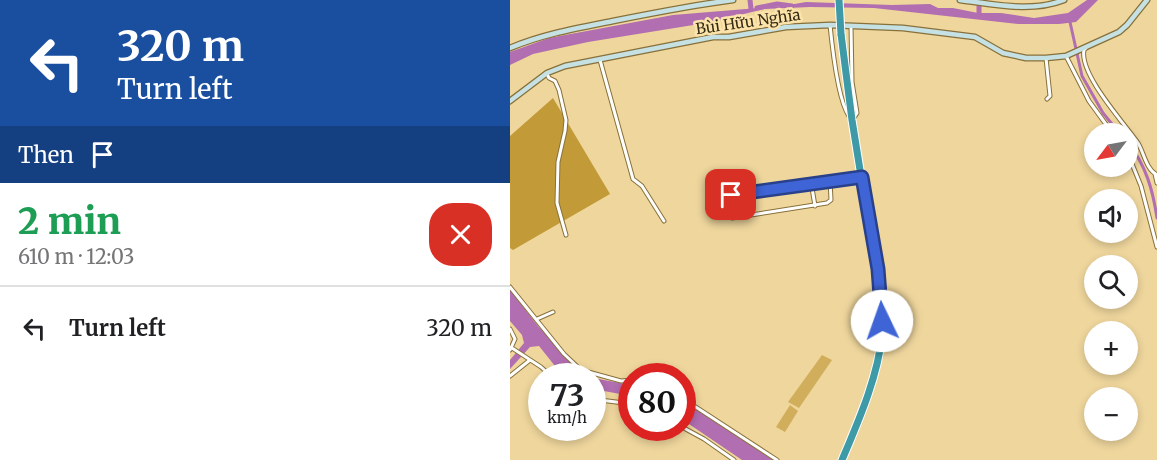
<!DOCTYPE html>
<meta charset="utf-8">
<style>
body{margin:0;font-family:Merriweather,serif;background:#f2f2f2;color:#202124;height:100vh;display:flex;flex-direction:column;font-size:22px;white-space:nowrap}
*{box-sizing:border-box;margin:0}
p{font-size:20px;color:#757577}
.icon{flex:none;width:33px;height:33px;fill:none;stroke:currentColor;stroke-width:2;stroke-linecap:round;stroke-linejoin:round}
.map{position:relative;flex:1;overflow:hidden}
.panel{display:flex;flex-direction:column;background:#fff;width:510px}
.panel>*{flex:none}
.guide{background:#1a4fa0;color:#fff;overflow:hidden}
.needle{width:39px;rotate:238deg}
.fabs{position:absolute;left:574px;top:123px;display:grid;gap:12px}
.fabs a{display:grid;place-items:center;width:54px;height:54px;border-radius:50%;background:#fff;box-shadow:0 3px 9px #0003;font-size:30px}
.speed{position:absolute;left:18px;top:363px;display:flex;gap:12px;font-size:30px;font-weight:700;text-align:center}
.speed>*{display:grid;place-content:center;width:78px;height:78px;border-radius:50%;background:#fff;box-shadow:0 3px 9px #0003;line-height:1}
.speed small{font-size:15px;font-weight:400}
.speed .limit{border:9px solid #d22;background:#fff;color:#111}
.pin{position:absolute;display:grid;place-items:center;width:51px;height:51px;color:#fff;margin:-26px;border-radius:12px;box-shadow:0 3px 9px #0006}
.me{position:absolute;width:66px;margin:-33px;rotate:357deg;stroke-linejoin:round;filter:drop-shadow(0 0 4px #0008)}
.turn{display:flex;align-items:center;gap:21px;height:126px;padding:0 18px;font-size:27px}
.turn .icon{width:78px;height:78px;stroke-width:2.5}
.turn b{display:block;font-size:42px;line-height:51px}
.then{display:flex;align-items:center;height:57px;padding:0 18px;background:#0003;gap:12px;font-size:22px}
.round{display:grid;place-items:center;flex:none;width:63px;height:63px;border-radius:24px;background:#f2f2f2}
.head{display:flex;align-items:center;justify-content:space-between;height:102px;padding:0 18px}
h1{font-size:36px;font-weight:800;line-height:45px;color:#1e9e55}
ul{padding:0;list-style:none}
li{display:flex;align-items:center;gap:18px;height:84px;padding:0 18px;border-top:2px solid #e0e0e0}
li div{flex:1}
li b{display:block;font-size:22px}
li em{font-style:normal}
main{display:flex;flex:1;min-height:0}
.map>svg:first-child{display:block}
.green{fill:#d1ae5b}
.forest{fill:#c29b38}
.water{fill:#b16eb1}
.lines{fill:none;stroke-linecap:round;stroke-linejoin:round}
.canal{stroke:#b16eb1;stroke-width:3}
.river{stroke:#b16eb1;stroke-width:5}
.street-casing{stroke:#87703a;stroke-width:5}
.secondary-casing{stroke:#87703a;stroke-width:7}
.highway-casing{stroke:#fff;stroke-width:9}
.street{stroke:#fff;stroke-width:3}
.secondary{stroke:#c5e1e4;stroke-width:4.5}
.highway{stroke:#3d9aa6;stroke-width:7}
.highway-bridge-casing{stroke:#fff;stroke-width:9;stroke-linecap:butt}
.highway-bridge{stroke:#3d9aa6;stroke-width:7}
.route-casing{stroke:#29418b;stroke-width:15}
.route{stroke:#3f64d6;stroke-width:10}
.labels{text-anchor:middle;stroke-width:5;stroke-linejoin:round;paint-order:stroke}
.street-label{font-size:15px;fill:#342b14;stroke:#fce3aa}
</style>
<main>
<section class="panel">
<div class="guide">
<div class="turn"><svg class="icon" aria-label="left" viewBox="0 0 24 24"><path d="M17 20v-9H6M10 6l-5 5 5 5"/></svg><div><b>320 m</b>Turn left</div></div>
<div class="then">Then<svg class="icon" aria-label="arrive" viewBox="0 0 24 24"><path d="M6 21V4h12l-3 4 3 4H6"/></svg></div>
</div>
<div class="head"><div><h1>2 min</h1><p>610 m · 12:03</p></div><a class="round" style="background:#d93025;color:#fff"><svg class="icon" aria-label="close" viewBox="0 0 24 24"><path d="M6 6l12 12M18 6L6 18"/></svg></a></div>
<ul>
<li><svg class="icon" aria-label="left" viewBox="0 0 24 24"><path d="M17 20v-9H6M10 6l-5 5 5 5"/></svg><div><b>Turn left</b></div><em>320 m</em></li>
</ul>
</section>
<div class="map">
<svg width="647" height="460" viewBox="0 0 647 460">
<rect width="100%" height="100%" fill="#efd69d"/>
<path class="green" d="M 312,355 L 322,360 L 289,408 L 278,402 Z
M 280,405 L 288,411 L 275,432 L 266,427 Z"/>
<path class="forest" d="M 43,98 L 100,194 L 3,250 L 0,248 L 0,136 Z"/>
<path class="water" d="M 577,0 L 588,0 L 566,22 L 549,24 L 509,24 L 364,8 L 300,7 L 254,9 L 202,22 L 78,42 L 23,54 L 0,65 L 0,52 L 39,38 L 163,15 L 273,6 L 296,2 L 382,5 L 420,4 L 428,8 L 443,8 L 468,13 L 491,13 L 524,18 L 558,13 Z
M 0,290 L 28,326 L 74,376 L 53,376 L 29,346 L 20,347 L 0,369 L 0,360 L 14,343 L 12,335 L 0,321 Z
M 83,378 L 121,385 L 121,396 L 83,389 Z
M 172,400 L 263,460 L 232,460 L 173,420 Z"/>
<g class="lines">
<path class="canal" d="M 560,22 L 572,76 L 593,113 L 610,134
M 618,143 C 636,165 643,191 647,218"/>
<path class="river" d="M 240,0 L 241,9
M 469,0 L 469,14
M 247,8 L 267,4 L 282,6"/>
<defs>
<path id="street" d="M 320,25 C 322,45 328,100 339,116
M 341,26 L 342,82 L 347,113 L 343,119
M 576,48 L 574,50 C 569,74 614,123 628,143 C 634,153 636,169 647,175
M 556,56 L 579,101 L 603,134
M 536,58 L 540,96 L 537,99
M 90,60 L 123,179 L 132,186 L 154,221
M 37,74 L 39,78 L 45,81 L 49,90 L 56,120 L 55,131 L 48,162 L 47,203 L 56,235
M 618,154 L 631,186 L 647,247
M 645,174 L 647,183
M 320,180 L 321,200 L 317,203 L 222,218 L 217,212 L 215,197 L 217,196 L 295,183 L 351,177
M 301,182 L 305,206
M 0,287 L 54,354 L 71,370 L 111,381 L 122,380
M 27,319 L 43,312
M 0,329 L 5,339 L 0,350
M 2,348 L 31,367 L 41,376
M 0,376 L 20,360
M 172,398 L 267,460
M 82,399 L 122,404
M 172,427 L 194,439 L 224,460"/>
<path id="secondary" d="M 450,0 C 483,4 521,13 554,0
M 0,48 C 33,34 68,28 103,21 C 143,13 183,5 223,0
M 0,101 L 37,73 L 55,66 L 203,37 L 219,37 L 276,27 L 320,25 L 393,28 L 465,37 L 493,53 L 516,58 L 536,58 L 556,56 L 609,32 L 617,25 L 637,0"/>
<path id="highway" d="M 331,34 L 342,120 L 372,307 C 372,317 373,326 372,335 C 368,377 348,422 332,460"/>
</defs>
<use href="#street" class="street-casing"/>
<use href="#secondary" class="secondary-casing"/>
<use href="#highway" class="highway-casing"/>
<use href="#street" class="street"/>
<use href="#secondary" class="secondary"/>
<use href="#highway" class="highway"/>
<defs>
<path id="highway-bridge" d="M 329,0 L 331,34"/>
</defs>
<use href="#highway-bridge" class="highway-bridge-casing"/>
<use href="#highway-bridge" class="highway-bridge"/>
</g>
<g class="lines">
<defs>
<path id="route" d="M 221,195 L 352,177 L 368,269 L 372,321"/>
</defs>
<use href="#route" class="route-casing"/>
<use href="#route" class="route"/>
</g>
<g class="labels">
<g class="street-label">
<text transform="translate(238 22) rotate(-8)" y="5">Bùi Hữu Nghĩa</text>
</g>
</g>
</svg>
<div class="fabs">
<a><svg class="needle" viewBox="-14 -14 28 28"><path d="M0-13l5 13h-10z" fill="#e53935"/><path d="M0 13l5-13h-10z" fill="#757577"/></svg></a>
<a><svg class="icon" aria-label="sound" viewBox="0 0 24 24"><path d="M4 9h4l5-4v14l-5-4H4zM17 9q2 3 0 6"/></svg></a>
<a><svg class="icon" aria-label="search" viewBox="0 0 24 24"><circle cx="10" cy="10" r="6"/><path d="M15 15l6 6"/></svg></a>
<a>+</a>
<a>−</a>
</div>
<div class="speed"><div>73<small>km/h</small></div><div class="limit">80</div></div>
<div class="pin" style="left:221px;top:195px;background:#d93025"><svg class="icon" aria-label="arrive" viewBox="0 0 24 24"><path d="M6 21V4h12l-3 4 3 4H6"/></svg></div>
<svg class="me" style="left:372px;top:321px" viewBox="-20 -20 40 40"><circle r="19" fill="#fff"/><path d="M0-13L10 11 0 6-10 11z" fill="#3f64d6"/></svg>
</div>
</main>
